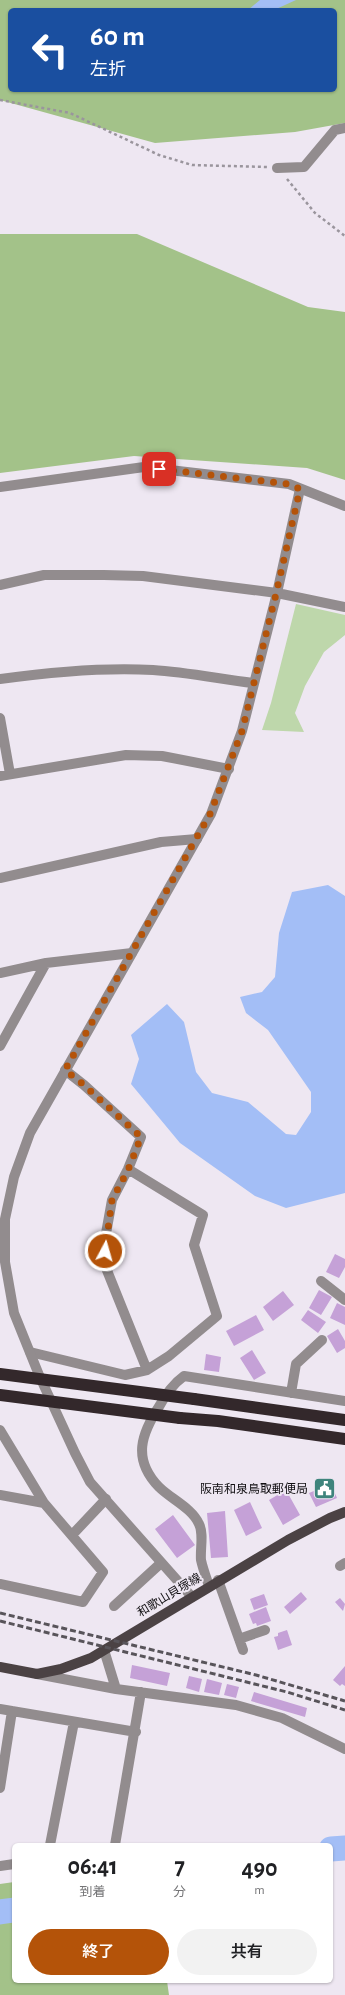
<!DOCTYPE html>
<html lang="ja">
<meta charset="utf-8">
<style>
body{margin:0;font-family:"Alegreya Sans","Noto Sans JP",sans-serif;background:#f2f2f2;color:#202124;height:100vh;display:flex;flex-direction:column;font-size:15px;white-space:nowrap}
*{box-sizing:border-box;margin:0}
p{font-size:13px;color:#757577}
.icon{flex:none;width:22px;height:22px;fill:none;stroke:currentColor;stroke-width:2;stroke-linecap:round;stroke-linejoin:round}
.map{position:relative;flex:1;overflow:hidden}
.drawer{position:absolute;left:12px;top:1843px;width:321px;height:140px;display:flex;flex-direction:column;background:#fff;border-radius:6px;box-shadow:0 1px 3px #0004}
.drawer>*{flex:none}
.hud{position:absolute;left:8px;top:8px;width:329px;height:84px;border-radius:6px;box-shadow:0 1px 3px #0004;background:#1a4fa0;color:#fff;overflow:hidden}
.pin{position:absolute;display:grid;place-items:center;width:34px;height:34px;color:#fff;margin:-17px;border-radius:8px;box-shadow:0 2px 6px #0006}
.me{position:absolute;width:44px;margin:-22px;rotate:6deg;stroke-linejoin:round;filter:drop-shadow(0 0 3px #0008)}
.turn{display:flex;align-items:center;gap:14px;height:84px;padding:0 16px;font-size:18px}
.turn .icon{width:52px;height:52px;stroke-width:2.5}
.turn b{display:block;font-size:28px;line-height:34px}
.eta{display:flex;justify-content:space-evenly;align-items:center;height:68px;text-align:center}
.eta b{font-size:24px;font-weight:600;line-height:28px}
.button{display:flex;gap:8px;margin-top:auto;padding:8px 16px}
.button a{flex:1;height:46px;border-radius:24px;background:#b45309;color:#fff;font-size:16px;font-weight:600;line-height:46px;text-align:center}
.button a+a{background:#f2f2f2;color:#202124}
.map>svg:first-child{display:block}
.green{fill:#bed7ab}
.forest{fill:#a3c289;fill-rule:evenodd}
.water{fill:#a3bef6}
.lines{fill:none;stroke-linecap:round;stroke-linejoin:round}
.river{stroke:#a3bef6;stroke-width:25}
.building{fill:#c5a1d7}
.path{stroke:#9a959d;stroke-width:2.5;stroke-dasharray:3 3;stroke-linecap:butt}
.minor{stroke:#928c8e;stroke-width:10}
.tertiary{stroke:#928c8e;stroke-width:10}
.primary{stroke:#4b4244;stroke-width:10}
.motorway{stroke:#33282b;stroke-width:12}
.rail{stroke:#58545a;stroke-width:3;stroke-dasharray:6 3;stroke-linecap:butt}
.motorway-bridge{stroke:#33282b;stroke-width:12}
.route{stroke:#b45309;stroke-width:7;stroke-dasharray:0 12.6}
.labels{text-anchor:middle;stroke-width:4;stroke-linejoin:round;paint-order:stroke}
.poi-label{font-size:12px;fill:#100e11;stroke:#eee7f2;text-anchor:end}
.street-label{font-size:12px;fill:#100e11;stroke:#eee7f2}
</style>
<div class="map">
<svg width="345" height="1995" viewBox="0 0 345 1995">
<rect width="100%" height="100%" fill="#eee7f2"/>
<path class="green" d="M 296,604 L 345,615 L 345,635 L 324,652 L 305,686 L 295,713 L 304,732 L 262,730 L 271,703 Z"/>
<path class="forest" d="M 0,0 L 345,0 L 345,123 L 295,132 L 155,143 L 0,100 ZM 10,10 L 335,10 L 335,90 L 10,90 Z
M 0,234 L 137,234 L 308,307 L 345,312 L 345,480 L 307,468 L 134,456 L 0,473 Z
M 14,1882 L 14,1981 L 167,1981 L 169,1995 L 0,1995 L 0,1884 Z"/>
<path class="water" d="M 260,0 L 296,0 L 274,10 L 248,10 Z
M 328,885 L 345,896 L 345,1193 L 286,1208 L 255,1196 L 180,1143 L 131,1084 L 139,1059 L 131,1035 L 167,1004 L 184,1022 L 196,1072 L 212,1093 L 248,1102 L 286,1134 L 296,1135 L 311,1112 L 311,1092 L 268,1030 L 246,1013 L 240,997 L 262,992 L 275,977 L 279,933 L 292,892 Z"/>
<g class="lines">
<path class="river" d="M 331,1849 L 345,1848
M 0,1912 L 14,1910"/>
</g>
<path class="building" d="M 335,1254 L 345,1259 L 345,1267 L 339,1278 L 326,1272 Z
M 319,1290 L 332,1297 L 321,1315 L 309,1308 Z
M 283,1291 L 294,1305 L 273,1321 L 263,1307 Z
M 337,1303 L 345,1307 L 345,1325 L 330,1318 Z
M 308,1310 L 326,1322 L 318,1333 L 301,1320 Z
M 256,1315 L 264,1330 L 234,1346 L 226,1331 Z
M 338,1329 L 345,1341 L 345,1348 L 337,1353 L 327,1336 Z
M 252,1350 L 266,1373 L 254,1380 L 240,1358 Z
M 206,1354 L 221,1357 L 219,1372 L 204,1370 Z
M 331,1484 L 337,1498 L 316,1507 L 309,1493 Z
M 286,1490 L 300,1515 L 283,1525 L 269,1500 Z
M 250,1502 L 262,1528 L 246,1536 L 234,1510 Z
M 225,1511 L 228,1557 L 211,1558 L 207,1513 Z
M 173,1515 L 195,1545 L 177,1558 L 155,1529 Z
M 301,1592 L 307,1599 L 290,1614 L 284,1607 Z
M 264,1594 L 268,1605 L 254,1610 L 250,1599 Z
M 340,1598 L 345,1604 L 343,1611 L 335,1602 Z
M 266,1607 L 271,1621 L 257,1626 L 256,1623 L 253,1624 L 249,1614 Z
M 287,1630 L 292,1645 L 278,1650 L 274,1637 L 278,1636 L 278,1633 Z
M 132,1665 L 170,1673 L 167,1686 L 130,1678 Z
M 345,1666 L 345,1686 L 342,1684 L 340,1686 L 333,1680 Z
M 189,1676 L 202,1679 L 199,1692 L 186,1688 Z
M 207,1679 L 222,1683 L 219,1695 L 204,1692 Z
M 227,1684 L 239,1687 L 236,1698 L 224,1695 Z
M 254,1692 L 307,1708 L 305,1717 L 251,1701 Z"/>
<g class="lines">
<path class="path" d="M 0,100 L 70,113 L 159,155 L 192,165 L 267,167
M 287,179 L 315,213 L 345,236"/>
<path class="minor" d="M 277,168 L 304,167 L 335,130 L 345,128
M 0,487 L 144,467 L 289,484 L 345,506
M 0,585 L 44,575 L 104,575 L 143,576 L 277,593
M 0,679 C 51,672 102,667 153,670 C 186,672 220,679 253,683
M 0,718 L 10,774
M 0,776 L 126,755 L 162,756 L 229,769
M 0,878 L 161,842 L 197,839
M 0,973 L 46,963 L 132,953
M 0,1046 L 46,963
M 65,1070 L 84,1085 L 141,1137 L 128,1169 L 112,1200 L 105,1239 L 104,1263 L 147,1370
M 321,1281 L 345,1300
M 30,1352 L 125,1375 L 147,1370 L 169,1356 L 217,1316 L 194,1245 L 203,1215 L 128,1169
M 291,1393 L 296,1364 L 322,1340
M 0,1430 L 44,1503 L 103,1572 L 83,1602 L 0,1584
M 0,1495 L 44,1503
M 72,1535 L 106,1499
M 340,1566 L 345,1563
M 218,1580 L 243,1650
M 209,1586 C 206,1577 203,1569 201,1560 C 200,1549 204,1534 199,1524 C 192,1508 171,1499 159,1487 C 132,1459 141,1434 160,1405 C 167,1393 173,1384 184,1376 L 345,1401
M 114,1606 L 161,1563
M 239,1639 L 265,1630
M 104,1650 L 116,1689
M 37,1674 L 116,1689 L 236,1705 L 282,1718 L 345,1749
M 0,1709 L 136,1732
M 0,1788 L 12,1711
M 50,1845 L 74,1722
M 115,1845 L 141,1692
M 0,1866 L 14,1864"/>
<path class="tertiary" d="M 277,593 L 345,607
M 192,1597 L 90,1482 L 75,1453 L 39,1375 L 14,1313 L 5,1262 L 5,1219 L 14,1177 L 30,1133 L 211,814 L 242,731 L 277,593 L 300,489"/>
<path class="primary" d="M 0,1667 L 37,1674 L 61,1669 L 91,1658 L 288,1540 L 330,1518 L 345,1512"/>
<path class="motorway" d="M 194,1399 L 345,1420
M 180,1418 L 218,1421 L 345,1439"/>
<path class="rail" d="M 0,1613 L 256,1675 L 345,1701
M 0,1621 L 287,1692 L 345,1710"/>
<path class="motorway-bridge" d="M 0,1374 L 194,1399
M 0,1395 L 180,1418"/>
</g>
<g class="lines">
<path class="route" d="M 105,1251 L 112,1200 L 128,1170 L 141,1137 L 84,1085 L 65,1070 L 210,814 L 242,731 L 276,594 L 300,489 L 289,484 L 159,469"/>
</g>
<defs>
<symbol id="civic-square" viewBox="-11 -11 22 22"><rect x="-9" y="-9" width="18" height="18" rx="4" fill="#3e847c" stroke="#eee7f2"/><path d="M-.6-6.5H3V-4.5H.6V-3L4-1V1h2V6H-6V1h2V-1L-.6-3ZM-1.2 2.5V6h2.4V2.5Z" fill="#fff"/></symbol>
</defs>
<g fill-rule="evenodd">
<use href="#civic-square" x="312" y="1476" width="25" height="25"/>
</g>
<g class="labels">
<g class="poi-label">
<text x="308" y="1493">阪南和泉鳥取郵便局</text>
</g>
<g class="street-label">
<text transform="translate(169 1595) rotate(-31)" y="4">和歌山貝塚線</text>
</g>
</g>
</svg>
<div class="pin" style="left:159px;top:469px;background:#d93025"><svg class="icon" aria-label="arrive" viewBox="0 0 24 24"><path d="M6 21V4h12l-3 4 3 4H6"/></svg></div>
<svg class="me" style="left:105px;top:1251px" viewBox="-20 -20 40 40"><circle r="17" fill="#b45309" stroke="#fff" stroke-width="3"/><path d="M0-11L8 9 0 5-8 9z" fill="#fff"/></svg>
<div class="hud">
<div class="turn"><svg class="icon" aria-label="left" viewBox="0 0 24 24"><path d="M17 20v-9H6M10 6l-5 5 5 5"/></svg><div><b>60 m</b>左折</div></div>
</div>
<section class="drawer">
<div class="eta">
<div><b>06:41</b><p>到着</p></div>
<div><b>7</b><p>分</p></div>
<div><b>490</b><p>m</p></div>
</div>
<div class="button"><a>終了</a><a>共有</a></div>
</section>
</div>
